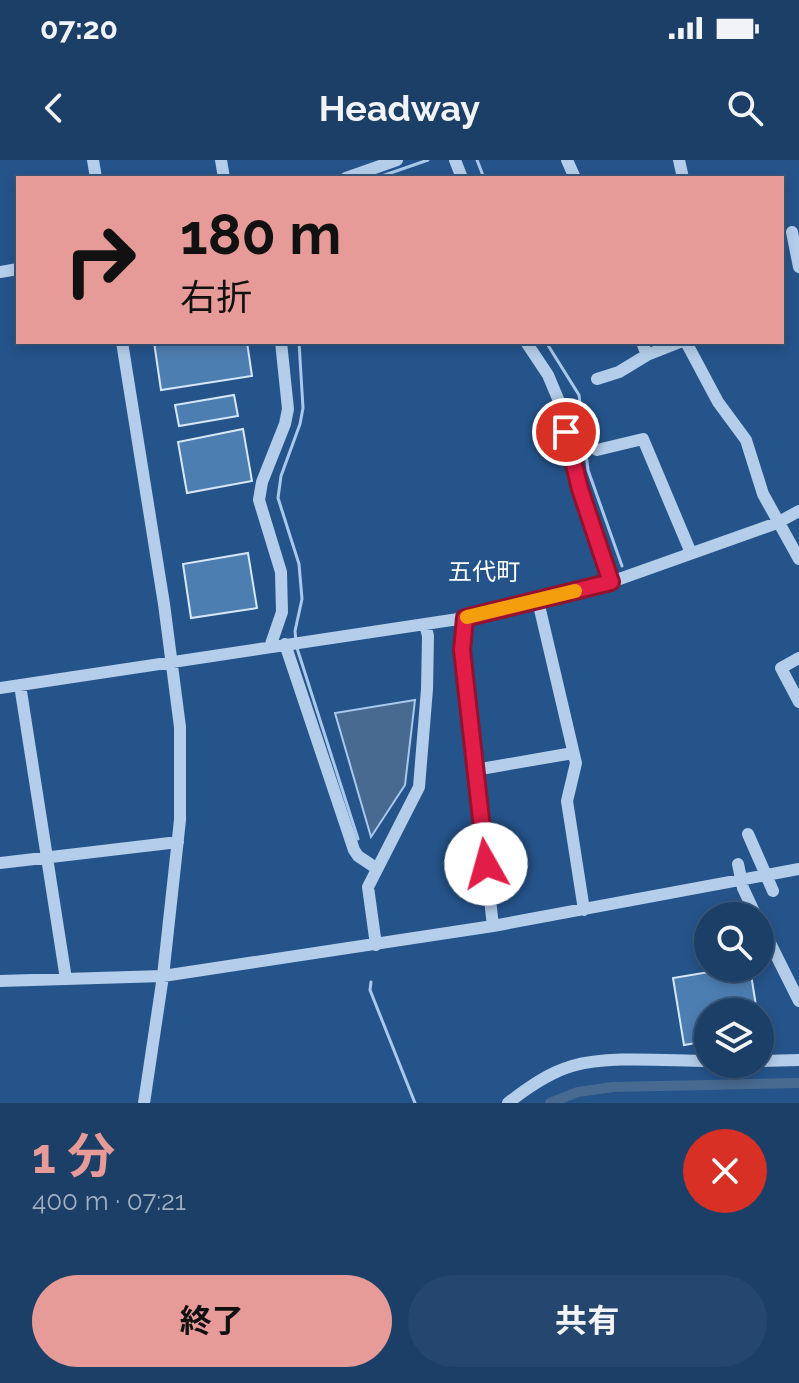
<!DOCTYPE html>
<html lang="ja">
<meta charset="utf-8">
<style>
body{margin:0;font-family:Raleway,"Noto Sans JP",sans-serif;background:#25466e;color:#f1f3f6;height:100vh;display:flex;flex-direction:column;font-size:30px;white-space:nowrap}
*{box-sizing:border-box;margin:0}
p{font-size:26px;color:#a0afc0}
.icon{flex:none;width:44px;height:44px;fill:none;stroke:currentColor;stroke-width:2;stroke-linecap:round;stroke-linejoin:round}
.map{position:relative;height:943px;overflow:hidden}
.side{display:flex;flex-direction:column;background:#1c3f68;flex:1}
.side>*{flex:none}
.guide{position:absolute;left:16px;top:16px;width:768px;height:168px;border-radius:0px;box-shadow:0 4px 12px #0003,0 0 0 2px #3a587c;background:#e69b98;color:#111;overflow:hidden}
.fabs{position:absolute;left:694px;top:742px;display:grid;gap:16px}
.fabs a{display:grid;place-items:center;width:80px;height:80px;border-radius:50%;background:#1c3f68;box-shadow:0 4px 12px #0003,0 0 0 2px #3a587c;font-size:40px}
.pin{position:absolute;display:grid;place-items:center;width:68px;height:68px;color:#fff;margin:-34px;border:4px solid #fff;border-radius:50%;box-shadow:0 2px 8px #0007}
.me{position:absolute;width:88px;margin:-44px;rotate:353deg;stroke-linejoin:round;filter:drop-shadow(0 0 6px #0008)}
.turn{display:flex;align-items:center;gap:28px;height:168px;padding:0 32px;font-size:36px}
.turn .icon{width:104px;height:104px;stroke-width:2.5}
.turn b{display:block;font-size:56px;line-height:68px}
.round{display:grid;place-items:center;flex:none;width:84px;height:84px;border-radius:42px;background:#25466e}
.summary{display:flex;align-items:center;justify-content:space-between;height:136px;padding:0 32px}
h1{font-size:48px;font-weight:700;line-height:60px;color:#e69b98}
.action{display:flex;gap:16px;margin-top:auto;padding:16px 32px}
.action a{flex:1;height:92px;border-radius:48px;background:#e69b98;color:#111;font-size:32px;font-weight:700;line-height:92px;text-align:center}
.action a+a{background:#25466e;color:#f1f3f6}
.status{display:flex;justify-content:space-between;align-items:center;height:56px;padding:0 40px;background:#1c3f68;direction:ltr}
.status svg{height:22px;fill:currentColor}
header{display:flex;justify-content:space-between;align-items:center;height:104px;padding:0 32px;background:#1c3f68;font-size:36px;font-weight:700}
.map>svg:first-child{display:block}
.water{fill:#486a91;stroke:#a8c9eb;stroke-width:2}
.lines{fill:none;stroke-linecap:round;stroke-linejoin:round}
.stream{stroke:#a8c9eb;stroke-width:3}
.canal{stroke:#486a91;stroke-width:10}
.building{fill:#4d7eb2;stroke:#d8e7f8;stroke-width:2}
.minor{stroke:#b3cdea;stroke-width:12}
.route-casing{stroke:#92132f;stroke-width:20}
.route{stroke:#e11d48;stroke-width:14}
.slow{stroke:#f59e0b;stroke-width:14}
.labels{text-anchor:middle;stroke-width:6;stroke-linejoin:round;paint-order:stroke}
.quarter-label{font-size:24px;fill:#fff;stroke:#25548b}
</style>
<div class="status"><b>07:20</b><svg viewBox="0 0 49 12"><path d="M0 12V9h3v3zM5 12V6h3v6zM10 12V3h3v9zM15 12V0h3v12zM26 1h20v11H26zM47 4h2v5h-2z"/></svg></div>
<header><svg class="icon" aria-label="back" viewBox="0 0 24 24"><path d="M15 5l-7 7 7 7"/></svg>Headway<svg class="icon" aria-label="search" viewBox="0 0 24 24"><circle cx="10" cy="10" r="6"/><path d="M15 15l6 6"/></svg></header>
<div class="map">
<svg width="799" height="943" viewBox="0 0 799 943">
<rect width="100%" height="100%" fill="#25548b"/>
<path class="water" d="M 415,540 L 405,625 L 371,677 L 335,553 Z"/>
<g class="lines">
<path class="stream" d="M 477,0 L 484,18
M 376,18 L 428,0
M 546,182 L 579,235 L 588,310 L 622,406
M 296,481 L 295,471 L 302,439 L 299,404 L 278,338 L 281,316 L 300,264 L 303,248 L 299,182
M 297,488 L 358,679
M 371,822 L 370,830 L 415,943"/>
<path class="canal" d="M 550,943 L 578,932 L 613,927 L 799,923"/>
</g>
<path class="building" d="M 154,182 L 247,182 L 252,216 L 161,230 Z
M 234,235 L 238,256 L 179,266 L 175,245 Z
M 243,269 L 252,321 L 187,333 L 178,282 Z
M 248,393 L 257,448 L 191,458 L 183,404 Z
M 733,808 L 750,808 L 757,852 L 708,852 L 708,881 L 684,885 L 673,818 Z"/>
<g class="lines">
<path class="minor" d="M 93,0 L 96,18
M 221,0 L 224,18
M 455,0 L 462,18
M 567,0 L 575,18
M 679,0 L 683,18
M 346,18 L 397,0
M 792,72 L 799,107
M 0,112 L 18,109
M 122,182 L 164,444 L 180,567 L 180,660 L 163,816 L 144,943
M 526,182 L 548,215 L 561,246 L 571,298 L 611,422
M 642,182 L 647,195 L 680,182
M 686,182 L 718,242 L 746,280 L 763,334 L 799,399
M 597,219 L 619,212 L 647,195
M 597,290 L 643,279 L 691,393
M 538,441 L 576,603 L 567,641 L 584,750
M 465,458 L 462,490 L 493,766
M 285,484 L 354,690 L 358,696 L 376,708
M 270,487 L 282,452 L 281,412 L 259,340 L 262,322 L 285,264 L 288,249 L 281,182
M 799,498 L 781,508 L 799,542
M 20,525 L 66,819
M 0,528 L 465,458 L 611,422 L 777,363 L 799,351
M 475,610 L 573,593
M 748,674 L 773,731
M 0,703 L 178,682
M 738,704 L 743,728 L 756,756
M 760,763 L 799,841
M 376,785 L 368,727 L 419,627 L 427,529 L 428,476 L 425,464
M 0,821 L 163,816 L 493,766 L 799,709
M 760,901 L 799,900
M 508,943 C 527,928 548,913 572,906 C 609,895 669,901 708,901"/>
</g>
<g class="lines">
<defs>
<path id="route" d="M 486,704 L 462,490 L 465,458 L 611,422 L 580,329 L 566,272"/>
</defs>
<use href="#route" class="route-casing"/>
<use href="#route" class="route"/>
<path class="slow" d="M 467,457 L 575,431"/>
</g>
<g class="labels">
<g class="quarter-label">
<text x="484" y="420">五代町</text>
</g>
</g>
</svg>
<div class="fabs">
<a><svg class="icon" aria-label="search" viewBox="0 0 24 24"><circle cx="10" cy="10" r="6"/><path d="M15 15l6 6"/></svg></a>
<a><svg class="icon" aria-label="layers" viewBox="0 0 24 24"><path d="M12 4l9 5-9 5-9-5zM3 14l9 5 9-5"/></svg></a>
</div>
<div class="pin" style="left:566px;top:272px;background:#d93025"><svg class="icon" aria-label="arrive" viewBox="0 0 24 24"><path d="M6 21V4h12l-3 4 3 4H6"/></svg></div>
<svg class="me" style="left:486px;top:704px" viewBox="-20 -20 40 40"><circle r="19" fill="#fff"/><path d="M0-13L10 11 0 6-10 11z" fill="#e11d48"/></svg>
<div class="guide">
<div class="turn"><svg class="icon" aria-label="right" viewBox="0 0 24 24"><path d="M7 20v-9h11M14 6l5 5-5 5"/></svg><div><b>180 m</b>右折</div></div>
</div>
</div>
<section class="side">
<div class="summary"><div><h1>1 分</h1><p>400 m · 07:21</p></div><a class="round" style="background:#d93025;color:#fff"><svg class="icon" aria-label="close" viewBox="0 0 24 24"><path d="M6 6l12 12M18 6L6 18"/></svg></a></div>
<div class="action"><a>終了</a><a>共有</a></div>
</section>
